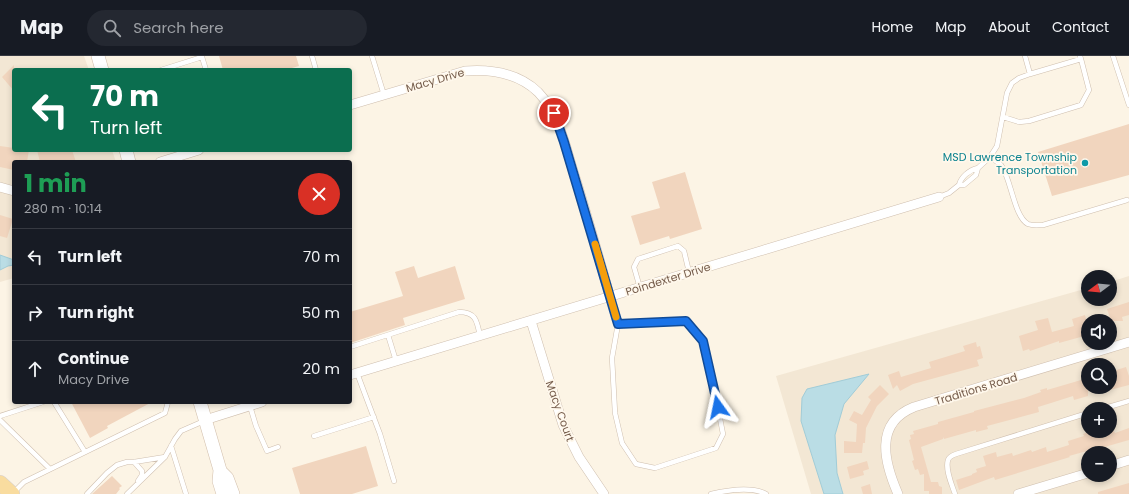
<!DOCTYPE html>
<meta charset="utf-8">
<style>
body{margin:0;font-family:Poppins,sans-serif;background:#242831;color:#f1f3f6;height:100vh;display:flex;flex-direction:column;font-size:15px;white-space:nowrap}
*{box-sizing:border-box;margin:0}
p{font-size:13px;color:#9ea1a6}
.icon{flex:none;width:22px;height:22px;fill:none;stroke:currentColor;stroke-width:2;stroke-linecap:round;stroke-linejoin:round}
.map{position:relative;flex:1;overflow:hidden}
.drawer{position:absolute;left:12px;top:104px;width:340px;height:244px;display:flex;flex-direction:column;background:#171b24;border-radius:4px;box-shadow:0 2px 6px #0003}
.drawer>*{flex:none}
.banner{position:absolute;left:12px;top:12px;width:340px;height:84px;border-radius:4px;box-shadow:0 2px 6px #0003;background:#0b6e4f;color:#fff;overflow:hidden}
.needle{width:26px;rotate:254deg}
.buttons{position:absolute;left:1081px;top:214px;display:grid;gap:8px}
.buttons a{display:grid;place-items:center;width:36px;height:36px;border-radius:50%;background:#171b24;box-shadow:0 2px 6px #0003;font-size:20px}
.pin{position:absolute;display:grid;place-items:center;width:34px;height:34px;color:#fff;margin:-17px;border:2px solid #fff;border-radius:50%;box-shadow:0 1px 4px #0007}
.me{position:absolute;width:44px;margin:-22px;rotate:348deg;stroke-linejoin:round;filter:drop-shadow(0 0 3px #0008)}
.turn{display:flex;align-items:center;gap:14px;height:84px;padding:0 12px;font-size:18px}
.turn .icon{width:52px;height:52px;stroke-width:2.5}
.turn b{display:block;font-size:28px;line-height:34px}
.round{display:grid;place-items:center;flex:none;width:42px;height:42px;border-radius:21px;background:#242831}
.head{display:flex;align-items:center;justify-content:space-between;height:68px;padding:0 12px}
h1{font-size:24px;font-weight:700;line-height:30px;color:#1e9e55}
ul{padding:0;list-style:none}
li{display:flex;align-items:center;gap:12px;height:56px;padding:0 12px;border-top:1px solid #363941}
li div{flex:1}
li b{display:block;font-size:15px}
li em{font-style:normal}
header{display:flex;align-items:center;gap:24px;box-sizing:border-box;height:56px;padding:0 20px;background:#171b24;border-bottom:1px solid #363941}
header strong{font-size:19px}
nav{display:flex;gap:22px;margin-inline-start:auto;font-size:14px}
.search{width:280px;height:36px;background:#242831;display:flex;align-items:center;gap:10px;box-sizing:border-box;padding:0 14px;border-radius:22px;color:#9ea1a6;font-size:15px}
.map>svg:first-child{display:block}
.residential{fill:#f3e7d4;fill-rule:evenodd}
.water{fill:#badde5;stroke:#a1ccd7}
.building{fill:#f1d5be}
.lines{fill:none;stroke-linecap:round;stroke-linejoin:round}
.lane-casing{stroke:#cfbfaf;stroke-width:5.5}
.street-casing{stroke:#cfbfaf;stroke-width:10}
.secondary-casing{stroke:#d2bfac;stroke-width:14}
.primary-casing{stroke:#d8d1cd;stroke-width:16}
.lane{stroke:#fff;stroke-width:4.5}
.street{stroke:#fff;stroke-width:9}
.secondary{stroke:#fff;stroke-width:13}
.primary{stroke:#f9dc9f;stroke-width:15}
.route-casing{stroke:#114b97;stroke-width:10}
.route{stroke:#1a73e8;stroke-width:7}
.slow{stroke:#f59e0b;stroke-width:7}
.culture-dot{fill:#0f9aa8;stroke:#fff8ec;stroke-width:1.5}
.labels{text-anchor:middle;stroke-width:3.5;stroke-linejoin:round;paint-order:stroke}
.street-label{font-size:11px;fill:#755c4b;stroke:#fff8ec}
.culture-label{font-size:11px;fill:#0d838f;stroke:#fff8ec;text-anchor:end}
</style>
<header>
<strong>Map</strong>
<div class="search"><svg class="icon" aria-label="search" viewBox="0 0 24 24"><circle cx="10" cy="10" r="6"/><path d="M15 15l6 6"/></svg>Search here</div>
<nav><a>Home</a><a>Map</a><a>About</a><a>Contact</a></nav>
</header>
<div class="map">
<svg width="1129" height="438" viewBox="0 0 1129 438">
<rect width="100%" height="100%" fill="#fcf4e5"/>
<path class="residential" d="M 0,0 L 84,0 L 89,14 L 14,14 L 14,94 L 112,94 L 116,106 L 14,106 L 14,222 L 0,226 Z
M 1129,220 L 1129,438 L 811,438 L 776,320 L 1088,232 L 1088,243 L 1110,243 L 1110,226 ZM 1088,265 L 1110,265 L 1110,287 L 1088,287 ZM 1088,309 L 1110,309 L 1110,331 L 1088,331 ZM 1088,353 L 1110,353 L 1110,375 L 1088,375 ZM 1088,397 L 1110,397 L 1110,419 L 1088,419 Z"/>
<path class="water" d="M 0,199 L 14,204 L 14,209 L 8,210 L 0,214 Z
M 869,318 L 844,348 L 835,379 L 837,417 L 843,438 L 824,438 L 801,365 L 802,342 L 807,333 Z"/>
<path class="building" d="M 219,0 L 296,0 L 299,10 L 285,14 L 223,14 Z
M 14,9 L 14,35 L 2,21 Z
M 1129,68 L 1129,119 L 1052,140 L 1038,96 Z
M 0,90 L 14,92 L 14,94 L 29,94 L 27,106 L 14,106 L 14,114 L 0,111 Z
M 37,94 L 72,94 L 76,106 L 40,106 Z
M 685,116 L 702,173 L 670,183 L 669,180 L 640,189 L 631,160 L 660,152 L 652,126 Z
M 0,159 L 13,163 L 7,182 L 0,180 Z
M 414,210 L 418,222 L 455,210 L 465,243 L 403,262 L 405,269 L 350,287 L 350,256 L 403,240 L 395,216 Z
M 1129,246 L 1129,259 L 1122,261 L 1123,265 L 1111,265 L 1107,253 Z
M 1085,259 L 1087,267 L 1088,266 L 1088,279 L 1059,287 L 1059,285 L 1030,295 L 1029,293 L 1023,295 L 1019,280 L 1038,274 L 1035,265 L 1048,262 L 1052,276 L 1074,270 L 1072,263 Z
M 976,286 L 977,291 L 980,290 L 983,302 L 977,304 L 979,310 L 913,328 L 900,335 L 897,329 L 893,333 L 888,319 L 899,315 L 901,321 L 931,312 L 929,306 L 965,295 L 963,290 Z
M 1126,311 L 1129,320 L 1129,329 L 1110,334 L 1110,316 Z
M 1088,322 L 1088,340 L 1074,344 L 1073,340 L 1051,347 L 1038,351 L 1039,356 L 987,370 L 988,373 L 976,376 L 976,374 L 944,383 L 943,381 L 943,383 L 921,391 L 931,426 L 938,426 L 939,430 L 942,431 L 942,438 L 929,438 L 929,435 L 924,435 L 924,418 L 920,419 L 918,413 L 915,414 L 912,405 L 914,404 L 909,384 L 911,383 L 910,379 L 914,378 L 913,375 L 938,368 L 938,366 L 974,356 L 974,355 L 1024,342 L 1041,336 L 1040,334 L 1047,332 L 1047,334 Z
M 880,329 L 889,338 L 877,350 L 866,372 L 865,387 L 863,387 L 862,397 L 844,397 L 844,385 L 856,386 L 857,368 L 849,364 L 854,355 L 862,359 L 871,344 L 868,341 Z
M 71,346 L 152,346 L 107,370 L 108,372 L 90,382 Z
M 1129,372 L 1129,384 L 1094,394 L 1094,393 L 1069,400 L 1070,401 L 995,424 L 994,421 L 959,434 L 956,424 L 972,419 L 972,418 L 977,416 L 976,413 L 986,410 L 983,400 L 996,396 L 997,401 L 1012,397 L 1013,400 L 1031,394 L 1032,396 L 1046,391 L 1047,396 L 1069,389 L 1068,385 L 1084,380 L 1083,378 L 1088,376 L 1088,375 L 1114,375 L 1115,377 Z
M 366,390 L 378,430 L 352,438 L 300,438 L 292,412 Z
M 867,405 L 869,413 L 863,415 L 864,419 L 850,423 L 847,411 Z
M 112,420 L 122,430 L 119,432 L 120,433 L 116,438 L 92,438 Z
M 1129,427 L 1129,438 L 1098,438 L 1098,436 Z
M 870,428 L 872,438 L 863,438 L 861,431 Z"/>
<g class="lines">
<defs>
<path id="lane" d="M 312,0 L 316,14
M 372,0 L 384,39
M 1025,0 L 1030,18 L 1081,3 L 1080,0
M 1113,0 L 1129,49
M 161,14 L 202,1 L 206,14
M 1003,61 L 1019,66 L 1029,65 L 1081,49 L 1089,34 L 1081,3
M 990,101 C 994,104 998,106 1001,109 C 1011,122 1014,161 1028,168 C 1033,170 1038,169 1043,169 L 1127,144
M 978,112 C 969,114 961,121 959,129 L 964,129 L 976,119 L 978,112 L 990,101 L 997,90 L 1007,37 L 1012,27 L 1019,22 L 1030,18
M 939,141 L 949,137 L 959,129
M 640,232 L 634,211 L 638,203 L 678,190 L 684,195 L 689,216
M 610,241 L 618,268 L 612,302 L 615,357 L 622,387 L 636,408 L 655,412 L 716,392 L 723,378 L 715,337 L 703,285 L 686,265 L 618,268
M 388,279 L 396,305
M 350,291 L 459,256 C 476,256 477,265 480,280
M 357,317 L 380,378 L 394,425
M 54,346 L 85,396
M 250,350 L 256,370 L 267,395 L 278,391
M 1102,353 L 1129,345
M 0,360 L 43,346
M 0,364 L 50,413
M 314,380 L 374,361
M 171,390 L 186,438
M 134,406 L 142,415 L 142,419 L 138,425
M 13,437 L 24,426 L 165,357 L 168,346
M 87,438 L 107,417 L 117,409 L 127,406 L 134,406 L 165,401
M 127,438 L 165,401 L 175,383 L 181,375 L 204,365
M 711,438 C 728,434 751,430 766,438
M 955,438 C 952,429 945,414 948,404 C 949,401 953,399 956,398 L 1088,357"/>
<path id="street" d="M 350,49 L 465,15 C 491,13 518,17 538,36 C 561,60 566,94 576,124 C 588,163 599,202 610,241
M 160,106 L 199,94
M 0,131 L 14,135
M 531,265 L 563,369 L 579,401 L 604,438
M 350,319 L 939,141
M 205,364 L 262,346
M 1110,410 L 1129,404
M 898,438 C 884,406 874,367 914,351 L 1129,286
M 1018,438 L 1088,417"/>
<path id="secondary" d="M 98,0 L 102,14
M 126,94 L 129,106
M 200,346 L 220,414 L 219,425 L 223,438
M 221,416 L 227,422 L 233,438"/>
<path id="primary" d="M 0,427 L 12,438"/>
</defs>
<use href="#lane" class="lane-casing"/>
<use href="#street" class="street-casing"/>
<use href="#secondary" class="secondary-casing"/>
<use href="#primary" class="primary-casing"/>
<use href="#lane" class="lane"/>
<use href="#street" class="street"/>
<use href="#secondary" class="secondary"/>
<use href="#primary" class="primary"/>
</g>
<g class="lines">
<defs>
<path id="route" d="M 554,57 L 564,86 L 618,268 L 686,265 L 703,285 L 718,351"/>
</defs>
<use href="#route" class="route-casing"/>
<use href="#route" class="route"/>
<path class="slow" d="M 595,188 L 616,261"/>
</g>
<circle class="culture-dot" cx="1085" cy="107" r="4"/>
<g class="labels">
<g class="street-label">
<text transform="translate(435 24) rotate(-16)" y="4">Macy Drive</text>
<text transform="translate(668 223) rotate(-17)" y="4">Poindexter Drive</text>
<text transform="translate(976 333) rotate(-17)" y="4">Traditions Road</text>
<text transform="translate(560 355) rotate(70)" y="4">Macy Court</text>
</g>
<g class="culture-label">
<text x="1077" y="105">MSD Lawrence Township<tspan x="1077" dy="13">Transportation</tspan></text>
</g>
</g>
</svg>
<div class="buttons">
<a><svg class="needle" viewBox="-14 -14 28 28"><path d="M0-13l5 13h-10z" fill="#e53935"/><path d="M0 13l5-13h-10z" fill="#9ea1a6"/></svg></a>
<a><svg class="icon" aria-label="sound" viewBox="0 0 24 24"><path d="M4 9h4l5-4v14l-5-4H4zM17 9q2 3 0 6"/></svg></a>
<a><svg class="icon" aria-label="search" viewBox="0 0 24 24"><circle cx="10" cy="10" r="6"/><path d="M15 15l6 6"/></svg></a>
<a>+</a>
<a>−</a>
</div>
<div class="pin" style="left:554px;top:57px;background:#d93025"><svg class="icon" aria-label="arrive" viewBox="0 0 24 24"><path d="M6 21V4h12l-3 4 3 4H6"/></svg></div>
<svg class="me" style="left:718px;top:351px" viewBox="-20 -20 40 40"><path d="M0-17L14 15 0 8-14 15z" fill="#1a73e8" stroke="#fff" stroke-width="4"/></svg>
<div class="banner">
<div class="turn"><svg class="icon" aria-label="left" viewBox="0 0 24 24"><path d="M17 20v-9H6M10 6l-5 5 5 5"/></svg><div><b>70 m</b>Turn left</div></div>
</div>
<section class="drawer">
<div class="head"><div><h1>1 min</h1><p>280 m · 10:14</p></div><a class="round" style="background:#d93025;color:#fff"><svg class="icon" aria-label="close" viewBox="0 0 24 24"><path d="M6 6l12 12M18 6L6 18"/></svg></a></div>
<ul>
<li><svg class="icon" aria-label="left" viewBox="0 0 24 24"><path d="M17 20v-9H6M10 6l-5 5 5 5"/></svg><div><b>Turn left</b></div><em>70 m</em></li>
<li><svg class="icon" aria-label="right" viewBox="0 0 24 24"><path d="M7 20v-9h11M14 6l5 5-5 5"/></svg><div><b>Turn right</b></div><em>50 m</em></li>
<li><svg class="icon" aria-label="ahead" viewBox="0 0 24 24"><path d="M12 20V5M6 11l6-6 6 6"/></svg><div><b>Continue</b><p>Macy Drive</p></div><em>20 m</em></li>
</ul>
</section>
</div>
